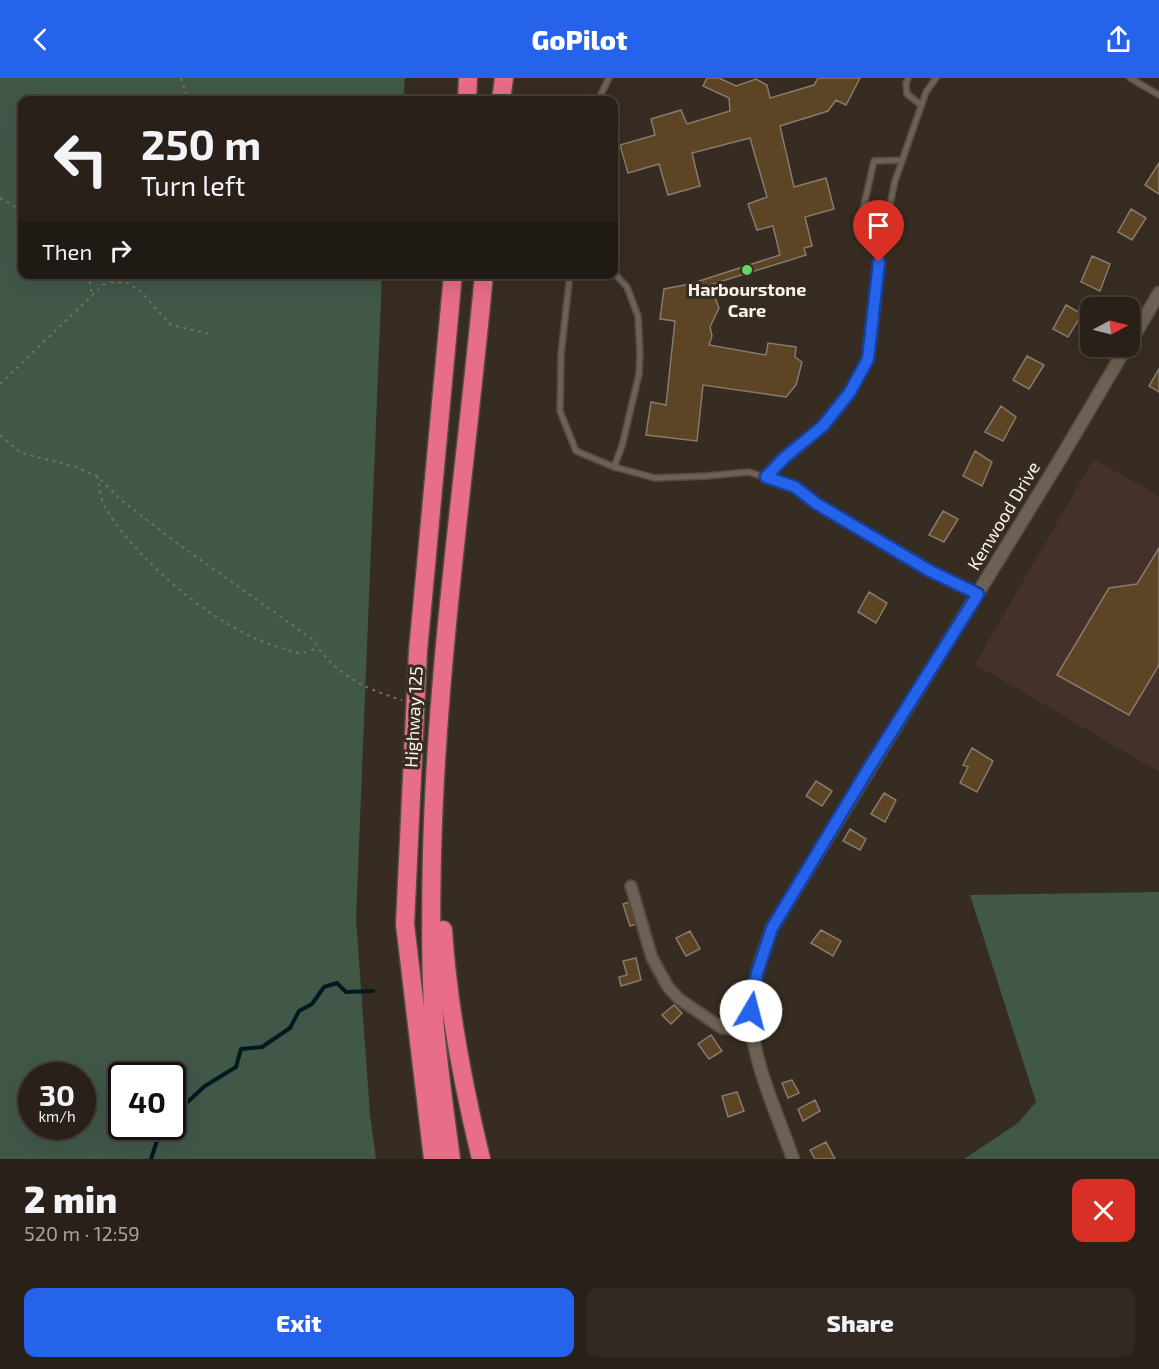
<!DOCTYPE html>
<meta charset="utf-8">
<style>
body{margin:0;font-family:"Exo 2",sans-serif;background:#312922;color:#f1f3f6;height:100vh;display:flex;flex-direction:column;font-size:22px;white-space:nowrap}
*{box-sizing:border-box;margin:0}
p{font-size:20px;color:#a5a3a2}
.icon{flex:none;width:33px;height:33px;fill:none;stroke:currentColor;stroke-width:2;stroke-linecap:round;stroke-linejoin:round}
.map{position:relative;height:1081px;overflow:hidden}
.details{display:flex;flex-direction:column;background:#292119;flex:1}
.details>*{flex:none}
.banner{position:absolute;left:18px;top:18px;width:600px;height:183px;border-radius:12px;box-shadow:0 6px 24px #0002,0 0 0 2px #453e38;background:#292119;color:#f1f3f6;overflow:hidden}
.needle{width:39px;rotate:83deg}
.fabs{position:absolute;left:1080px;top:219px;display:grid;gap:12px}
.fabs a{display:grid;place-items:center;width:60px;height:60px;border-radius:12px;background:#292119;box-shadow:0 6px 24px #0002,0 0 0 2px #453e38;font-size:30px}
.speed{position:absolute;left:18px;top:984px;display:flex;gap:12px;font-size:30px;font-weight:700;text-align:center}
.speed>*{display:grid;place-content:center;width:78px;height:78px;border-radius:50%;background:#292119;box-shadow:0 6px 24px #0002,0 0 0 2px #453e38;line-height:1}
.speed small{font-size:15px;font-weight:400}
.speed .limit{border:3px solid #111;border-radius:9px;background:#fff;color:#111}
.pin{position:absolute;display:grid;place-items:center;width:51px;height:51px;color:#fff;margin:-62px -26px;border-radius:50% 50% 50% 0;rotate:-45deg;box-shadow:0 0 6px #0007}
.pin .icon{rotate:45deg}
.me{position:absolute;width:66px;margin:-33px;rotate:8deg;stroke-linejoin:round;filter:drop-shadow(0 0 4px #0008)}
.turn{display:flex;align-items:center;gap:21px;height:126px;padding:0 24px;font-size:27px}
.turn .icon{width:78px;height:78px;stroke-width:2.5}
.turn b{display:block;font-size:42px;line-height:51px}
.then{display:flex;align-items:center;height:57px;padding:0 24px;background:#0003;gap:12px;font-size:22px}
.round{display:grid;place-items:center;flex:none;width:63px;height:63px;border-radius:12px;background:#312922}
.head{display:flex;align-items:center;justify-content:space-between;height:102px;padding:0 24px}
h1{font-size:36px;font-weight:800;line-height:45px}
.cta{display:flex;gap:12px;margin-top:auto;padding:12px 24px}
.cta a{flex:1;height:69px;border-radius:12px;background:#2563eb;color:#fff;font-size:24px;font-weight:800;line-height:69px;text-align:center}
.cta a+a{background:#312922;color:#f1f3f6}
header{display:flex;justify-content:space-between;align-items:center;height:78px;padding:0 24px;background:#2563eb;color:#fff;font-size:27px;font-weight:800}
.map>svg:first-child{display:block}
.education{fill:#44312a}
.green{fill:#415849;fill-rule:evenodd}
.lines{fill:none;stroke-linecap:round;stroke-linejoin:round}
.stream{stroke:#001a1e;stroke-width:4}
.building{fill:#5c4424;stroke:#867b6d;stroke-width:1.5}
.service-casing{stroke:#534a40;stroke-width:8}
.minor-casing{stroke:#534a40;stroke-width:14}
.tertiary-casing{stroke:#534a40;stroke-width:15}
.motorway-casing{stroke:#534a40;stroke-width:21}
.path{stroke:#776d63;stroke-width:2;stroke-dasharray:3 4.5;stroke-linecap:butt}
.service{stroke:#6d6054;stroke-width:5}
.minor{stroke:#6d6054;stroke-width:10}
.tertiary{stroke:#6d6054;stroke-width:12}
.motorway{stroke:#e86d87;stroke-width:18}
.route-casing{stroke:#184099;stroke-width:15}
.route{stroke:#2563eb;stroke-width:10}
.poi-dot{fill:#63d468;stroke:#372c21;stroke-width:2}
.labels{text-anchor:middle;stroke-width:6;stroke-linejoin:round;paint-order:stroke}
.poi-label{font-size:18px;font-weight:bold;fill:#faf2eb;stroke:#372c21}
.street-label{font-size:18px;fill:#faf2eb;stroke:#372c21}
</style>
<header><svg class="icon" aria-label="back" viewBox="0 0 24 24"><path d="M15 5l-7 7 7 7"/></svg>GoPilot<svg class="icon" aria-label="share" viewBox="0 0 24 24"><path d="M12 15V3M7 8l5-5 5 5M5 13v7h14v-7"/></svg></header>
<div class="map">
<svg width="1159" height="1081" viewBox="0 0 1159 1081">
<rect width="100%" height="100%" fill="#372c21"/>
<path class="education" d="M 1094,381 L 1159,418 L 1159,694 L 975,586 Z"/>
<path class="green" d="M 0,0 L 405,0 L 403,22 L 22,22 L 22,196 L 382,197 L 356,841 L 370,1036 L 376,1081 L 0,1081 ZM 32,998 L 82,998 L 82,1048 L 32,1048 ZM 122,998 L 172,998 L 172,1048 L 122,1048 Z
M 1159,814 L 1159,1081 L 964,1081 L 1018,1045 L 1036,1024 L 970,817 Z"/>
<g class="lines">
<path class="stream" d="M 172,1038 L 205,1008 L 236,989 L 241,971 L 262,969 L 290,950 L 299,933 L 312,926 L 324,909 L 337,905 L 346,914 L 373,913
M 151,1081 L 162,1048"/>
</g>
<path class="building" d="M 707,0 L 719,0 L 736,8 L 756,1 L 767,7 L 770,20 L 814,7 L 818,0 L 860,0 L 846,27 L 836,22 L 828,33 L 780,48 L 794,109 L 826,100 L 834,131 L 805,139 L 812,168 L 804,170 L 806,177 L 703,209 L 714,217 L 719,230 L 710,249 L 712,258 L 709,267 L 766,277 L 768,265 L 796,269 L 795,279 L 802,284 L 796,307 L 786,319 L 703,307 L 697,363 L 646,357 L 651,324 L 666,327 L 675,243 L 660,241 L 664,211 L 690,206 L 780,177 L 773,148 L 757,152 L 748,126 L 767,119 L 750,60 L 692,75 L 700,108 L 668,117 L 659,86 L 628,95 L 620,67 L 655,57 L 651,41 L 681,32 L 687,46 L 730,33 L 729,20 L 703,8 Z
M 1159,85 L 1159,116 L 1145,107 Z
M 1131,131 L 1146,140 L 1132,162 L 1118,154 Z
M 1092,178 L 1110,186 L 1100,213 L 1081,204 Z
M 1066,227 L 1082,236 L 1068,259 L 1053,251 Z
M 1027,278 L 1044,287 L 1029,311 L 1013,302 Z
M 1159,291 L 1159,314 L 1149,308 Z
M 1001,328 L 1016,339 L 1003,363 L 985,354 Z
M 975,373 L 992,384 L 982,408 L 963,398 Z
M 943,433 L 958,441 L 944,464 L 929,457 Z
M 1159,470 L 1159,587 L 1129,637 L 1057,597 L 1109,510 L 1137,506 Z
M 869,514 L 887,525 L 876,545 L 858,534 Z
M 972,670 L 993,683 L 977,714 L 960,705 L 968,689 L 963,687 Z
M 816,703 L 832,713 L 822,728 L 806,718 Z
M 884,715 L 896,722 L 885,744 L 871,736 Z
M 850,751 L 866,761 L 860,772 L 843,763 Z
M 633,823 L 640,845 L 630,848 L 623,826 Z
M 821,852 L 841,863 L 833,878 L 811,865 Z
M 690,853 L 700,871 L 686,878 L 676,860 Z
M 636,880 L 641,902 L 621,908 L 619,899 L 627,897 L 623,883 Z
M 674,927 L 682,935 L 671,946 L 662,937 Z
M 711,957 L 722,973 L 709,981 L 698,966 Z
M 792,1002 L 799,1015 L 788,1020 L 782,1005 Z
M 737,1014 L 744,1033 L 728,1039 L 722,1018 Z
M 815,1022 L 820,1033 L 803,1043 L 798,1031 Z
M 826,1064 L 835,1081 L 815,1081 L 810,1072 Z"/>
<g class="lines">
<defs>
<path id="service" d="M 908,0 L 906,6 L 907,16 L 921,27
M 1130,0 L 1159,17
M 598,22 L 609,0
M 882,163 L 859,149 L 874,83 L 902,82
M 614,195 L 627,209 L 638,238 L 640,275 L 639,296 L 622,368 L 614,389
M 570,196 L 561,276 L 560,333 L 576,373 L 614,389 L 655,400 L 706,398 L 749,394 L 795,409 L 817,426 L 930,493 L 978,516
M 766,399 L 784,380 L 823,348 L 850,314 L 868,281 L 881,169 L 895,103 L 926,14 L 936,0"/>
<path id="minor" d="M 631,808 L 652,880 L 668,909 L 679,921 L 722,950 L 752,952"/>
<path id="tertiary" d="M 1130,265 L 1159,215
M 793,1081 C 778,1037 749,977 751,931 C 753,903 762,877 772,850 L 1056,388 L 1127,268"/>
<path id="motorway" d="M 467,22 L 468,0
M 501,22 L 504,0
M 443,852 C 448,929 463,1007 481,1081
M 433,1081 L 405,846 L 418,573 L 453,196
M 451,1081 C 444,1030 437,979 433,928 C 430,877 431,825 432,774 C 437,581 466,389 484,196"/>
</defs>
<use href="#service" class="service-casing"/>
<use href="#minor" class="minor-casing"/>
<use href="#tertiary" class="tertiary-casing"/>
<use href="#motorway" class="motorway-casing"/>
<path class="path" d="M 181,0 L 188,22
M 0,120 L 22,133
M 89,196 L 92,219
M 111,204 L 128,205 L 140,213 L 171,247 L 210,256
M 0,306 L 103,207 L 124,196
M 0,357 L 21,375 L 73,388 L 97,398 L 120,421 L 174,463 L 312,561 C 335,596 362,610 402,622
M 97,398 C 100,408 100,420 105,429 C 136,483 222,555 282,570 C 288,572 295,575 300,575 C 306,575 313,571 318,570"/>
<use href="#service" class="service"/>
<use href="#minor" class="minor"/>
<use href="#tertiary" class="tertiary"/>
<use href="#motorway" class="motorway"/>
</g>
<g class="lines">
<defs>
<path id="route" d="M 751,933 L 757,895 L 772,850 L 867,693 L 978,516 L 930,493 L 817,426 L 795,409 L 766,399 L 784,380 L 823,348 L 850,314 L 868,281 L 879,184"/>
</defs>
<use href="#route" class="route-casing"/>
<use href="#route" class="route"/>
</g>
<circle class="poi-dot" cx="747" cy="192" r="6"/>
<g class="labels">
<g class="poi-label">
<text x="747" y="218">Harbourstone<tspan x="747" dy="21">Care</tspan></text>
</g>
<g class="street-label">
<text transform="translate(1004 438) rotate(-59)" y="6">Kenwood Drive</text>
<text transform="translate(414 639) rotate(-87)" y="6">Highway 125</text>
</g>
</g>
</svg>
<div class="fabs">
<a><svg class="needle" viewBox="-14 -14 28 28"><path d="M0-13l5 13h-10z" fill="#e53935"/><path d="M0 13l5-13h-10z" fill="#a5a3a2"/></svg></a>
</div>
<div class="speed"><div>30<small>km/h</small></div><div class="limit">40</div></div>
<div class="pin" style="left:879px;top:184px;background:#d93025"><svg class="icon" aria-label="arrive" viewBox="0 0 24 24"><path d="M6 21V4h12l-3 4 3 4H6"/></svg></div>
<svg class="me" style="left:751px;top:933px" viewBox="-20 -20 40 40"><circle r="19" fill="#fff"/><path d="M0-13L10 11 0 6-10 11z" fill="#2563eb"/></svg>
<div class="banner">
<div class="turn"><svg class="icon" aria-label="left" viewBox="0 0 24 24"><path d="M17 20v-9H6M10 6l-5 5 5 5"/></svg><div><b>250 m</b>Turn left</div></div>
<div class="then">Then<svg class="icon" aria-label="right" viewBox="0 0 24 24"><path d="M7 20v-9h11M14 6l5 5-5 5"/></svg></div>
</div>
</div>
<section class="details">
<div class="head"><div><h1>2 min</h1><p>520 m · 12:59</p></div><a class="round" style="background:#d93025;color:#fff"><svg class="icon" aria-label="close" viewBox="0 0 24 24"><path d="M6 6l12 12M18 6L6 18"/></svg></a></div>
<div class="cta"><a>Exit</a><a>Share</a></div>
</section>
